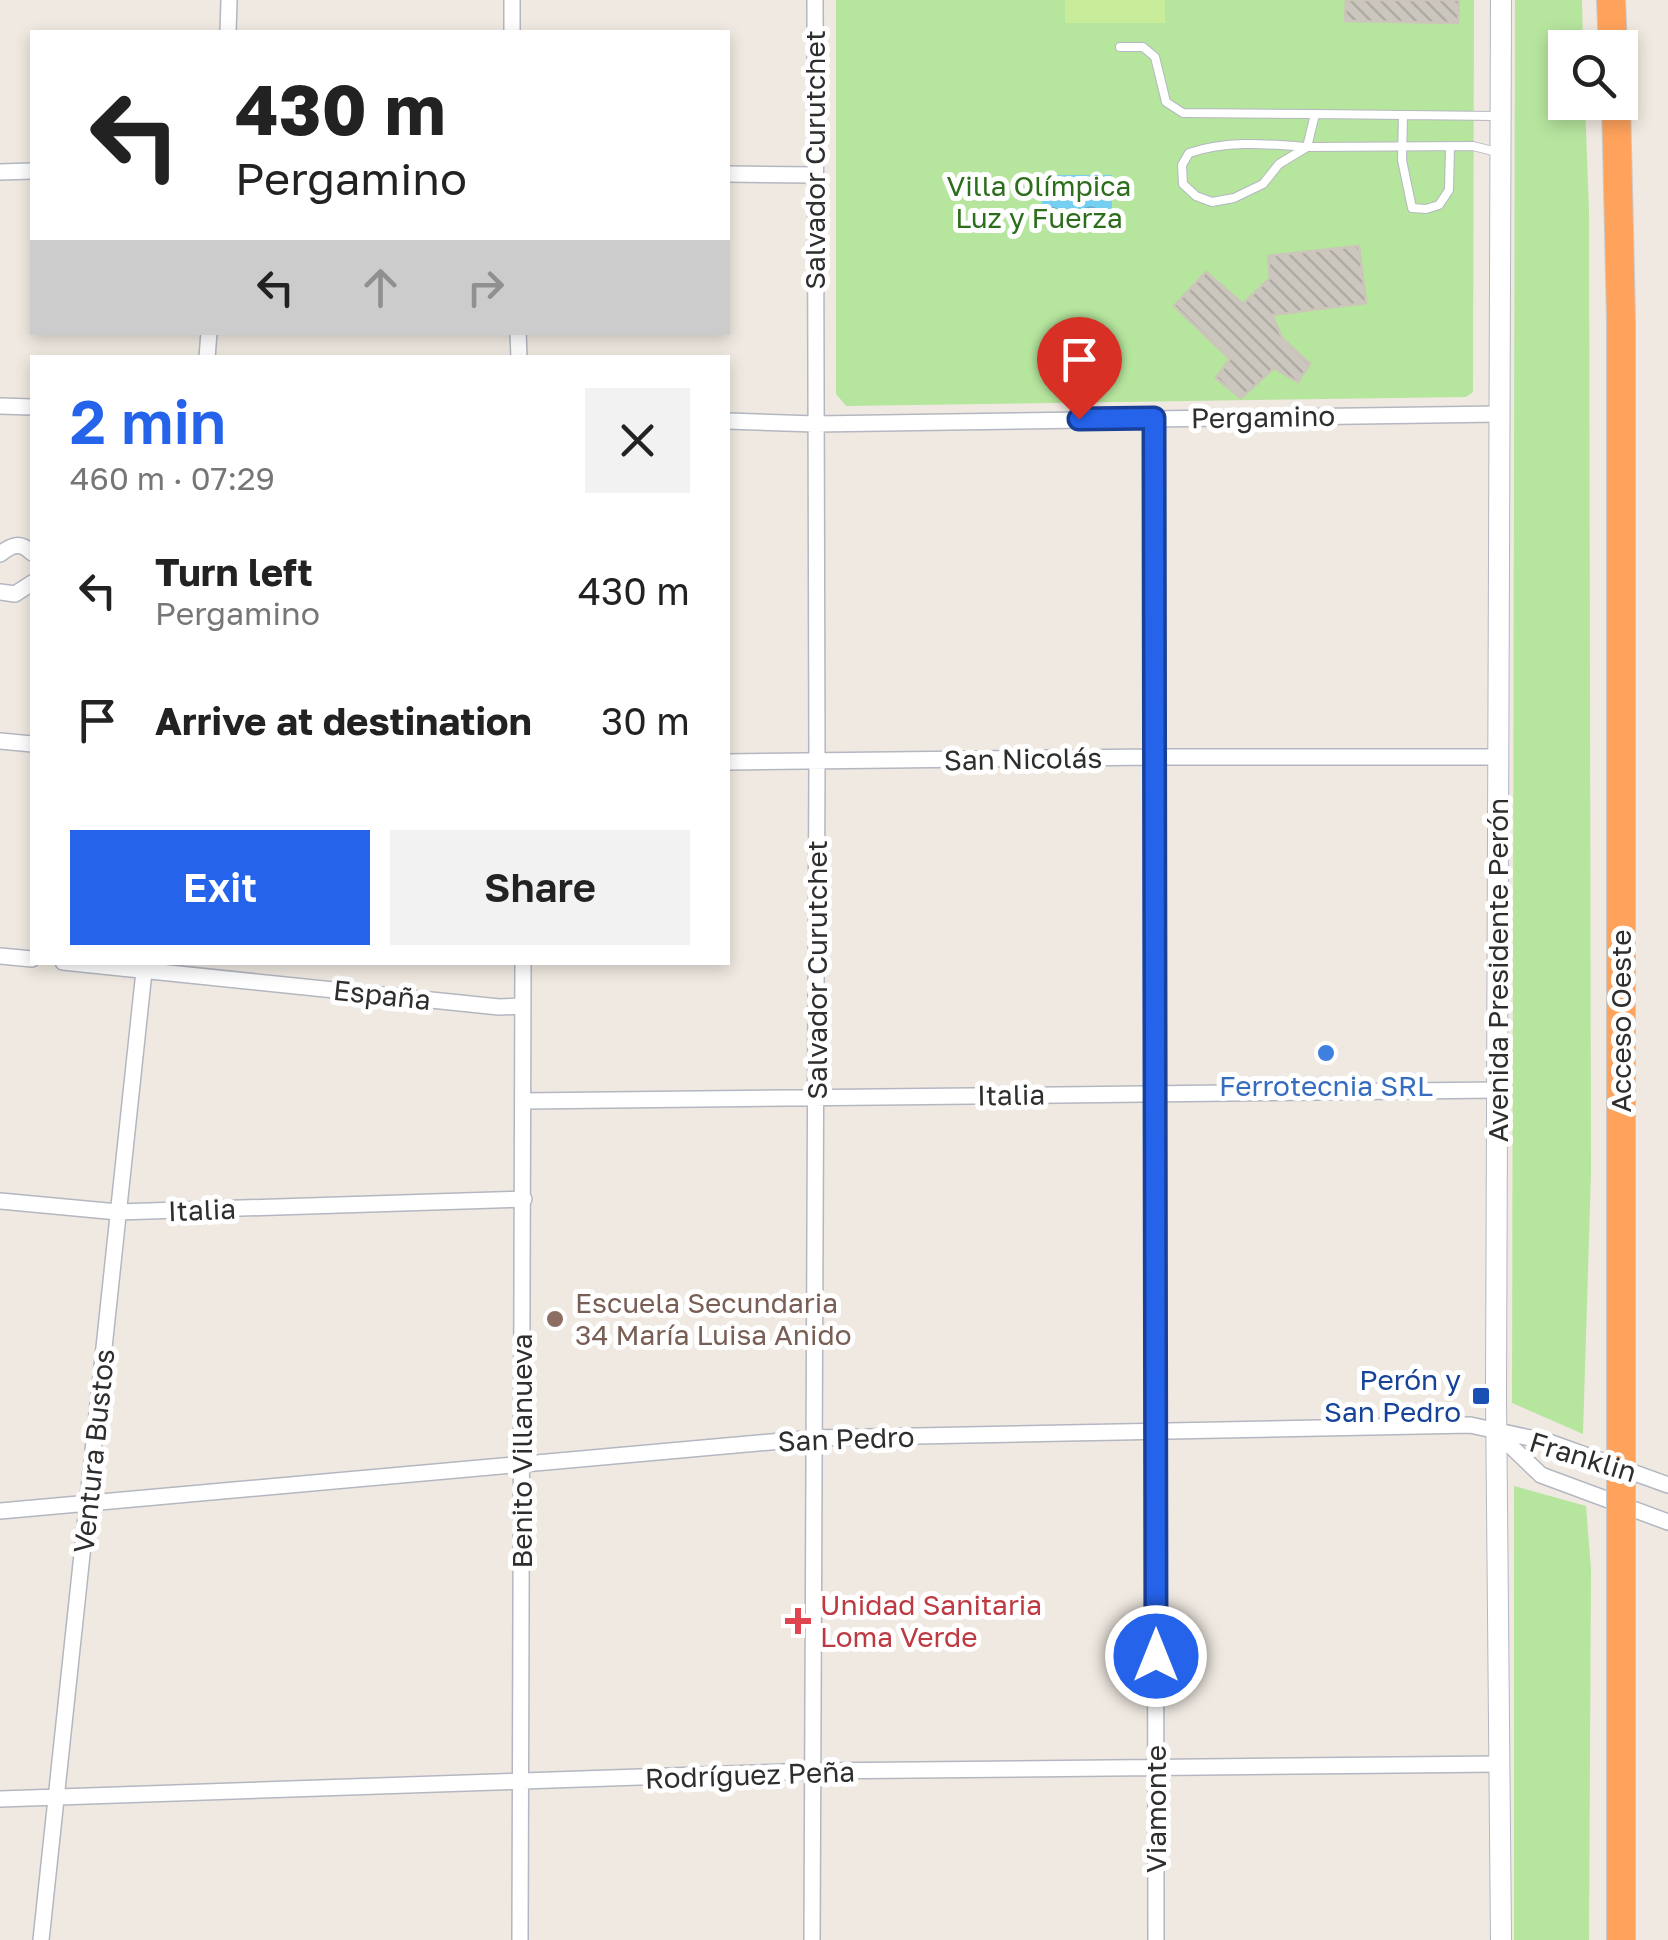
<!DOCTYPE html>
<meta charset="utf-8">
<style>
body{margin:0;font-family:"Golos Text",sans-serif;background:#f2f2f2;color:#222;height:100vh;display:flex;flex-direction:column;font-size:38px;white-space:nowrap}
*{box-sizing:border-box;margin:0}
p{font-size:32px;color:#767676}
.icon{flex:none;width:55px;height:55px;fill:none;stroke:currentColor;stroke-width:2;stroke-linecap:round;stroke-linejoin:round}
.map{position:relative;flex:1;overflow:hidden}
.sheet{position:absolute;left:30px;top:355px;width:700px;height:610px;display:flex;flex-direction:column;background:#fff;border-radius:0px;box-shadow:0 5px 15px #0003}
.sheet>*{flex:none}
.hud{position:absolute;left:30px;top:30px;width:700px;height:305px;border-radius:0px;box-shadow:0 5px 15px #0003;background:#fff;color:#222;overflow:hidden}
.fabs{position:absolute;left:1548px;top:30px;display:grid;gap:20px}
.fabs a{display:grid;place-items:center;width:90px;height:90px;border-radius:0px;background:#fff;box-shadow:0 5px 15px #0003;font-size:50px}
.pin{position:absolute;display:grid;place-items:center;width:85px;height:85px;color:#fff;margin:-102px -42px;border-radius:50% 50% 50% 0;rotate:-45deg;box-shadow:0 0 10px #0007}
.pin .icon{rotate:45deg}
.me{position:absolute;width:110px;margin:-55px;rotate:0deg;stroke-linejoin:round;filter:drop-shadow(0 0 8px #0008)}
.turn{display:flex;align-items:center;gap:35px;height:210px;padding:0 40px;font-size:45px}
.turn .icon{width:130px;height:130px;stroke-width:2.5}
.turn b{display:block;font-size:70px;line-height:85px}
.lanes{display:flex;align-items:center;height:95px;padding:0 40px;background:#0003;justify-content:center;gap:50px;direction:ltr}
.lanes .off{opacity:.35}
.round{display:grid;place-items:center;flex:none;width:105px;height:105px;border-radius:0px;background:#f2f2f2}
.headline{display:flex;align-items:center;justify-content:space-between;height:170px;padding:0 40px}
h1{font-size:60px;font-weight:600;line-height:75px;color:#2563eb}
.cta{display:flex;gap:20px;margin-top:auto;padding:20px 40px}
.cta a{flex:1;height:115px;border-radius:0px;background:#2563eb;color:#fff;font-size:40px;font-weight:600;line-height:115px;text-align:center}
.cta a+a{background:#f2f2f2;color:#222}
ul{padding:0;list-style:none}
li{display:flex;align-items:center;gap:30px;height:130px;padding:0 40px}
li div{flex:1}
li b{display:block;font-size:38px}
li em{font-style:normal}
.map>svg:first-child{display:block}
.grass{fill:#b6e59e}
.pitch{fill:#c9ec9a}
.water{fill:url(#water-waves)}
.building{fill:url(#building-back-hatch);stroke:#cbc5ba;stroke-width:2.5}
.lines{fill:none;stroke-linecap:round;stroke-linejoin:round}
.service-casing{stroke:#b4b7c1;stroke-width:10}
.minor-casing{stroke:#b4b7c1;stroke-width:18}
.tertiary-casing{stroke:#b4b7c1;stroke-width:22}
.motorway-casing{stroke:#c9c9c9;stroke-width:30}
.service{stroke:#fff;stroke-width:8}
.minor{stroke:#fff;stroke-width:15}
.tertiary{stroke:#fff;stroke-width:20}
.motorway{stroke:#ffa35c;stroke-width:28}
.motorway-bridge-casing{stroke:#c9c9c9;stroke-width:30;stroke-linecap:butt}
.motorway-bridge{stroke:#ffa35c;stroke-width:28}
.route-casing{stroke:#184099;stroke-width:25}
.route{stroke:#2563eb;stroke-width:18}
.shop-dot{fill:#3f7fe0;stroke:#fff;stroke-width:4}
.education-dot{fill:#8d6e63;stroke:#fff;stroke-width:4}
.transit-dot{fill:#1a4fb4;stroke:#fff;stroke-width:4}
.health-dot{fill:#e0444e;stroke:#fff;stroke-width:4}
.labels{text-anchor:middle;stroke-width:10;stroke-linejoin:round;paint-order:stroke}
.street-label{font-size:28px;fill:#2e2e2e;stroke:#fff}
.park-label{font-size:28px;fill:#2c6e1b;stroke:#fff}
.shop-label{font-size:28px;fill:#366cbe;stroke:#fff}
.education-label{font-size:28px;fill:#785e54;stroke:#fff;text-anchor:start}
.transit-label{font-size:28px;fill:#164399;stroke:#fff;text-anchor:end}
.health-label{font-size:28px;fill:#be3a42;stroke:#fff;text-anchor:start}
</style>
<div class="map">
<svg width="1668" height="1940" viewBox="0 0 1668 1940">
<defs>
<pattern id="water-waves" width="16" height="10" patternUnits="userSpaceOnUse" patternTransform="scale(2.5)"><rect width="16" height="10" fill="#75cff0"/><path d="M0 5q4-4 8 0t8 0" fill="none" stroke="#66b2ce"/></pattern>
<pattern id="building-back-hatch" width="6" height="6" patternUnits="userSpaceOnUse" patternTransform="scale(2.5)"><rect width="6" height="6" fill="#cbc7bf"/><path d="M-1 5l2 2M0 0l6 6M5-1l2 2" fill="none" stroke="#afaba4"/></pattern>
</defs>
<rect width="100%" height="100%" fill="#efe9e1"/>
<path class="grass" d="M 836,0 L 1474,0 L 1473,392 L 1466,397 L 846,406 L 836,394 Z
M 1515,0 L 1582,0 L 1583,47 L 1565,48 L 1565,102 L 1585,103 L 1589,211 L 1591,1173 L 1583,1434 L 1512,1403 Z
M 1514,1486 L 1586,1506 L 1591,1569 L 1589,1940 L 1514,1940 Z"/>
<path class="pitch" d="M 1065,0 L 1165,0 L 1165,23 L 1065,23 Z"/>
<path class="water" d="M 1042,175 L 1112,175 L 1112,225 L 1095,225 L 1095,209 L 1042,209 Z"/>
<path class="building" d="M 1346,0 L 1459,0 L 1458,23 L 1345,21 Z
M 1359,246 L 1366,303 L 1272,315 L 1282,338 L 1310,364 L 1298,382 L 1274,368 L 1241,398 L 1216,378 L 1230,359 L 1174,306 L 1206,272 L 1243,304 L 1270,278 L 1268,256 Z"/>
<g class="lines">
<defs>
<path id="service" d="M 1120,47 L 1143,47 L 1155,57 L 1166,102 L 1183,113 L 1315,114
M 1403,115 L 1402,160 L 1412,208 L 1426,209 L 1439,205 L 1449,190 L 1450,146
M 1496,116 L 1315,114 L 1307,147 C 1267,144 1228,140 1189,153 L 1182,165 L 1183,184 L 1196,196 L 1212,202 L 1234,198 L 1263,184 L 1279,164 L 1307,147 L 1473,146 L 1497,152"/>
<path id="minor" d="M 512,0 L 512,32
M 228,32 L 229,0
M 0,172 L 32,171
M 728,174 L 815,175
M 518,332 L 519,358
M 207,358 L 209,332
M 0,406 L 32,407
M 1154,418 L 1156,1940
M 728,421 L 815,424 L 1499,414
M 0,554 C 12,545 20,541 32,553
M 0,592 L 15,594 L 32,583
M 0,741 L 32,744
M 728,762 L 1154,757 L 1498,757
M 0,956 L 32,959
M 63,962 L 499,1007 L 523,1006
M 524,1101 L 1498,1090
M 0,1201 L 118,1212 L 524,1199
M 1497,1433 L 1541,1475 L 1668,1522
M 0,1511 L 815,1438 L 1470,1425 L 1549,1442 L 1668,1485
M 0,1799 L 813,1771 L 1499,1764
M 41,1940 L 145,962
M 520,1940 L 523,962
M 812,1940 L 817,761 L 815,0"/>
<path id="tertiary" d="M 1501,1940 L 1496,1396 L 1501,0"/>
<path id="motorway" d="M 1611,0 L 1613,48
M 1616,102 L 1621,318 L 1621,1376
M 1621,1940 L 1621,1575"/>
</defs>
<use href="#service" class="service-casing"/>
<use href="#minor" class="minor-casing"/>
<use href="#tertiary" class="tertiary-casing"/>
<use href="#motorway" class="motorway-casing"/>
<use href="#service" class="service"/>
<use href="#minor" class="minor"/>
<use href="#tertiary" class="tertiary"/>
<use href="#motorway" class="motorway"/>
<defs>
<path id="motorway-bridge" d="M 1621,1575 L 1621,1376"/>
</defs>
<use href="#motorway-bridge" class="motorway-bridge-casing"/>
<use href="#motorway-bridge" class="motorway-bridge"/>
</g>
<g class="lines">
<defs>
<path id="route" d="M 1079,419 L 1154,418 L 1156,1656"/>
</defs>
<use href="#route" class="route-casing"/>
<use href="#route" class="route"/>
</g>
<circle class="shop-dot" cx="1326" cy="1053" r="10"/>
<circle class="education-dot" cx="555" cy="1319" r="10"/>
<rect class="transit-dot" x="1471" y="1386" width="20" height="20" rx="5"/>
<path class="health-dot" d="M793 1606h10v10h10v10h-10v10h-10v-10h-10v-10h10z"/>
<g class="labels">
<g class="street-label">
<text transform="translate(815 160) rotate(-90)" y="10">Salvador Curutchet</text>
<text transform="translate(1263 417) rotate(-1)" y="10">Pergamino</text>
<text transform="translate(1023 759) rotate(-1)" y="10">San Nicolás</text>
<text transform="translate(817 970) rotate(-90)" y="10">Salvador Curutchet</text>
<text transform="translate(1498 970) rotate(-90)" y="10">Avenida Presidente Perón</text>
<text transform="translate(382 995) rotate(6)" y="10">España</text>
<text transform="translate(1621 1021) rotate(-90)" y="10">Acceso Oeste</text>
<text transform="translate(1011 1095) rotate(-1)" y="10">Italia</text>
<text transform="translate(202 1210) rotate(-2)" y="10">Italia</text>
<text transform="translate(846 1439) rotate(-2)" y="10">San Pedro</text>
<text transform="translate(94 1451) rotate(-84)" y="10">Ventura Bustos</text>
<text transform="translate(522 1451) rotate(-90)" y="10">Benito Villanueva</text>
<text transform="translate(1583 1457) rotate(17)" y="10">Franklin</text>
<text transform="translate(750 1775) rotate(-2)" y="10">Rodríguez Peña</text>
<text transform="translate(1156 1809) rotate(-90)" y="10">Viamonte</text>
</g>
<g class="park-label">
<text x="1039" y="196">Villa Olímpica<tspan x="1039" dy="32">Luz y Fuerza</tspan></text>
</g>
<g class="shop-label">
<text x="1326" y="1096">Ferrotecnia SRL</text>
</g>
<g class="education-label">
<text x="575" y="1313">Escuela Secundaria<tspan x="575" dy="32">34 María Luisa Anido</tspan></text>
</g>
<g class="transit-label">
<text x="1461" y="1390">Perón y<tspan x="1461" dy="32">San Pedro</tspan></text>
</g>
<g class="health-label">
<text x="820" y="1615">Unidad Sanitaria<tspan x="820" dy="32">Loma Verde</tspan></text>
</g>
</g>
</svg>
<div class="fabs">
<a><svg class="icon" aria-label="search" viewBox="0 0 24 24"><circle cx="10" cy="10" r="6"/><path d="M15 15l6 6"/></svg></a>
</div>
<div class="pin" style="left:1079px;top:419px;background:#d93025"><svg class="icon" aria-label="arrive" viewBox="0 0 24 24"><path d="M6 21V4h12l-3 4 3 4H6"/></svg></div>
<svg class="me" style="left:1156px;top:1656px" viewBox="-20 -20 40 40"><circle r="17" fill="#2563eb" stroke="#fff" stroke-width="3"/><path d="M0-11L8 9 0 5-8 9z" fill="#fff"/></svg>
<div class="hud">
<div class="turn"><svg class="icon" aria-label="left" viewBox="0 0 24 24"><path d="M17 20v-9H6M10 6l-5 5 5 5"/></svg><div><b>430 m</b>Pergamino</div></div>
<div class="lanes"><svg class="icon" aria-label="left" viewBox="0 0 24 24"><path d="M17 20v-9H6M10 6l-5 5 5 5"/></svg><svg class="icon off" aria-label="ahead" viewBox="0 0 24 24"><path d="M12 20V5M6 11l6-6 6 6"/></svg><svg class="icon off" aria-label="right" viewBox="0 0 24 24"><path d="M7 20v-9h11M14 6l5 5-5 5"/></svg></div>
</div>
<section class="sheet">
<div class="headline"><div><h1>2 min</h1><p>460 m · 07:29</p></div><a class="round"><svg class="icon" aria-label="close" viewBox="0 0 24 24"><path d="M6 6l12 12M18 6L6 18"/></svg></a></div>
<ul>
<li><svg class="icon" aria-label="left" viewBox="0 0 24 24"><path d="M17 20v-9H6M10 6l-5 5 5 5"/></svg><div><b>Turn left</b><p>Pergamino</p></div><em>430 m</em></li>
<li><svg class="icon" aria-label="arrive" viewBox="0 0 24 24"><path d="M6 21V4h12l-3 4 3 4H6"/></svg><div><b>Arrive at destination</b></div><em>30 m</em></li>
</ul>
<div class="cta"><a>Exit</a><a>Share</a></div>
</section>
</div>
